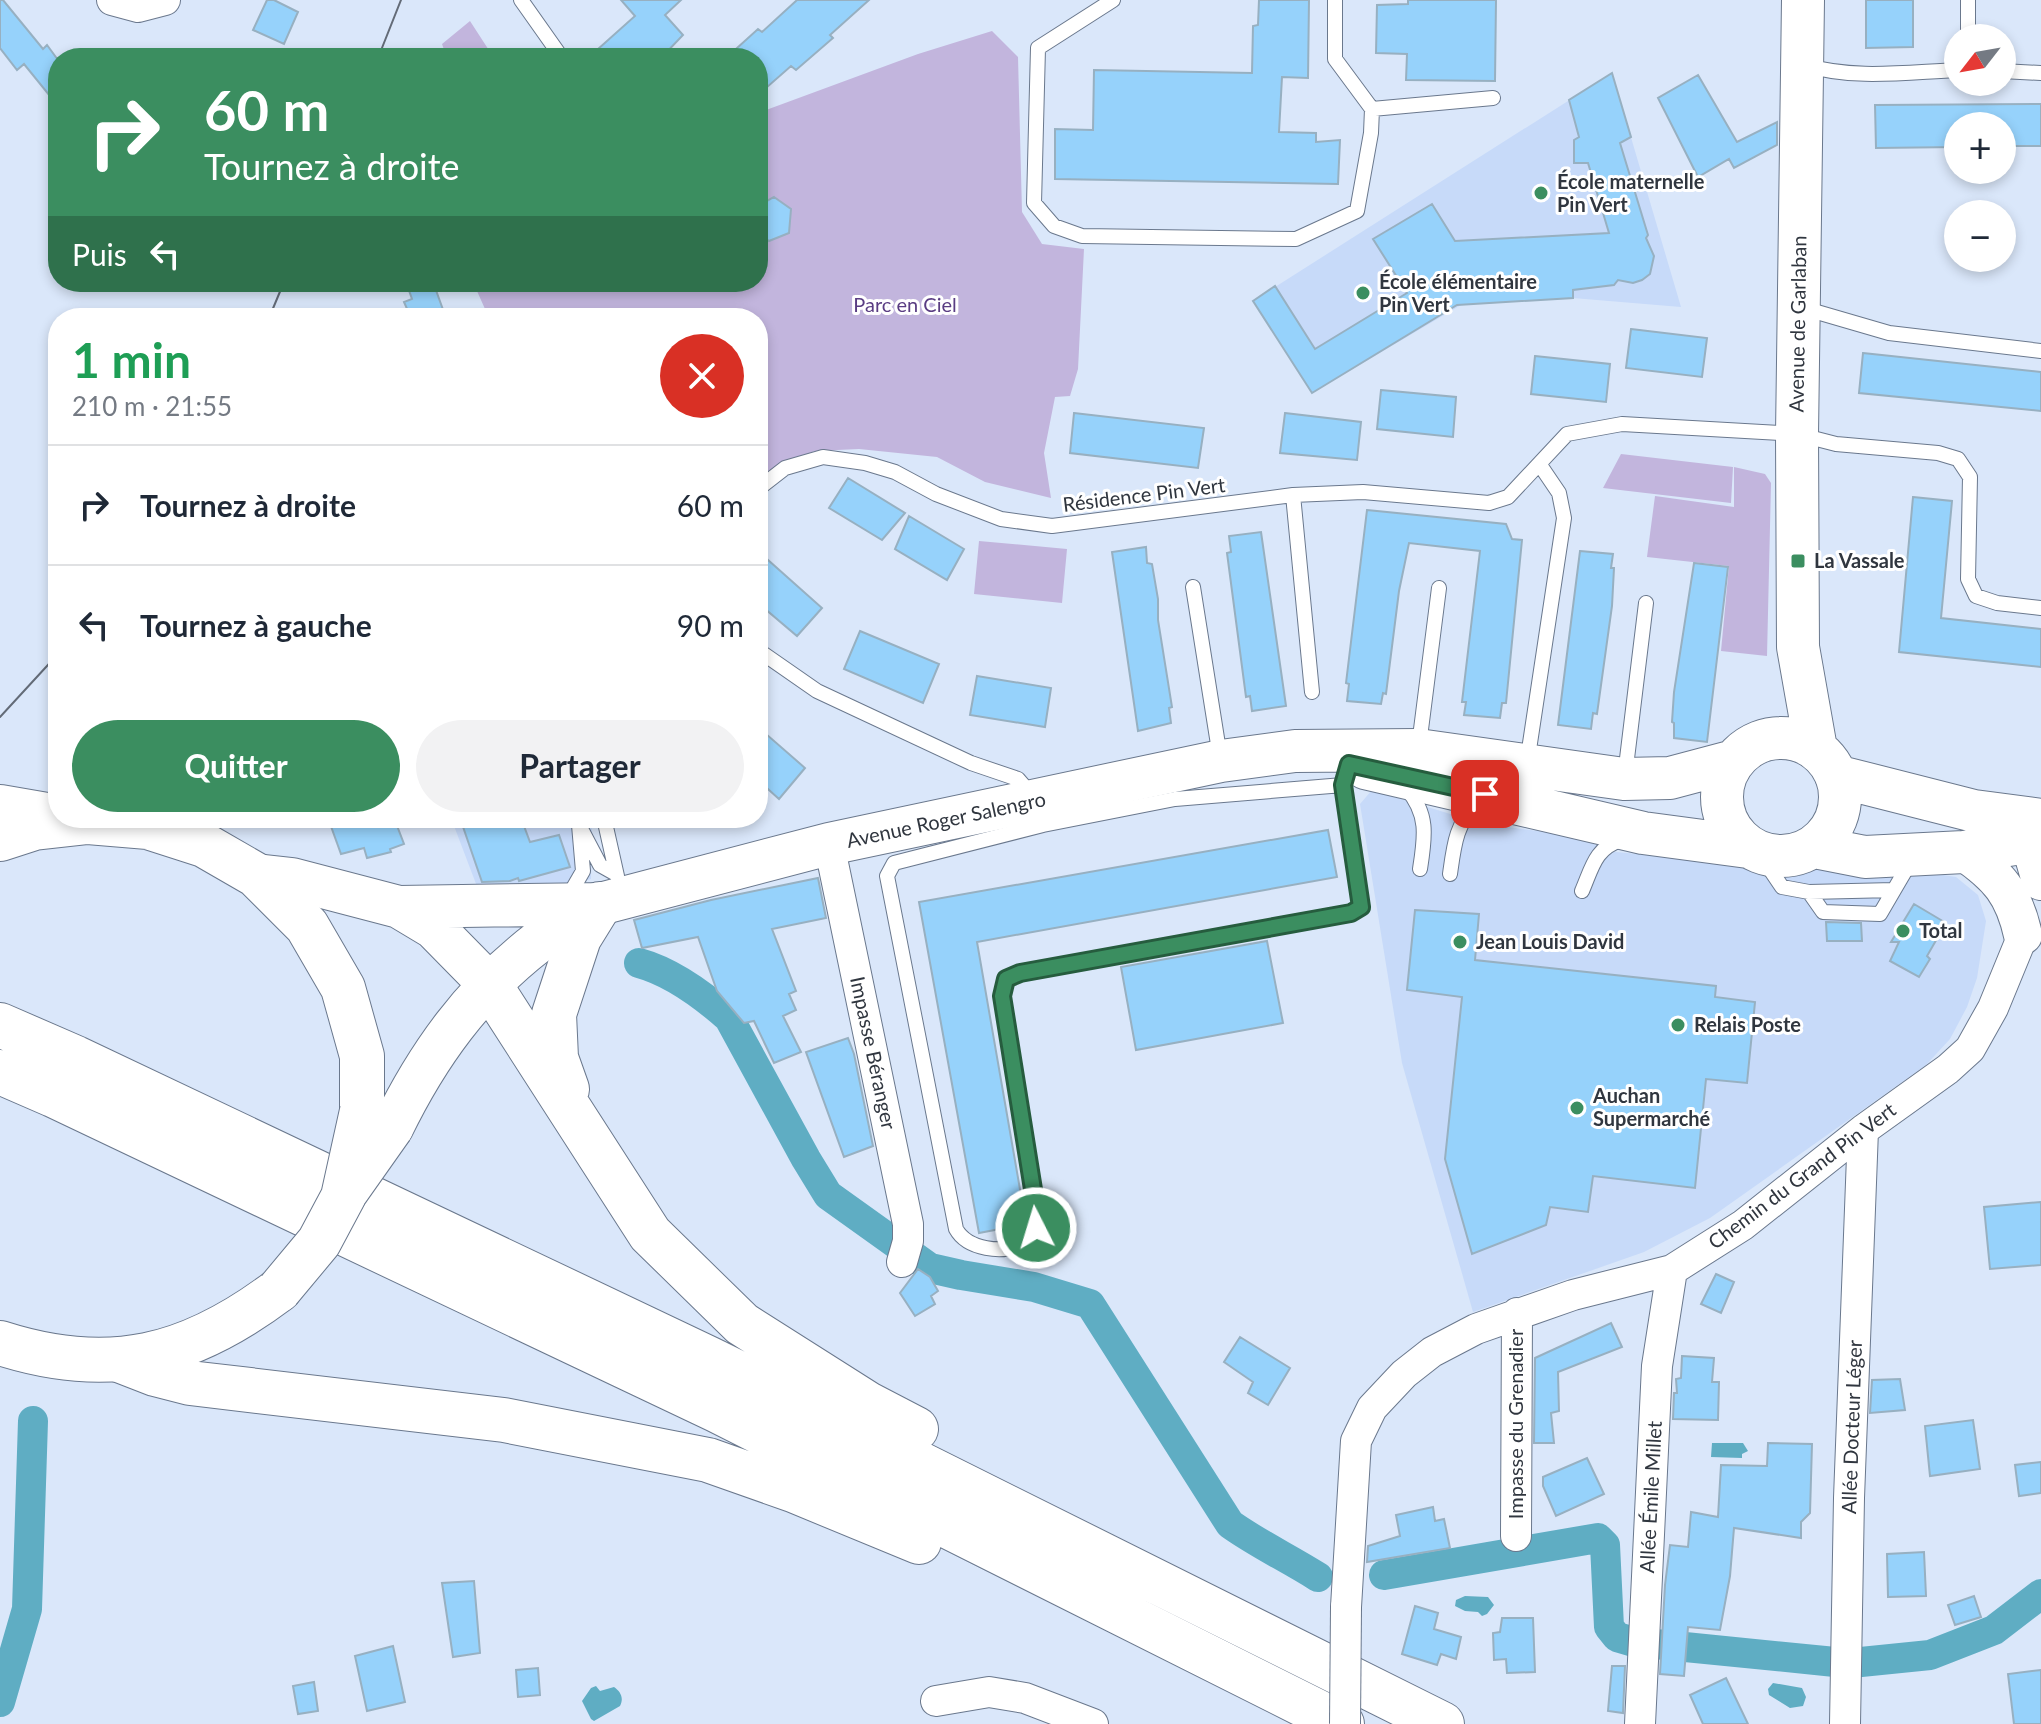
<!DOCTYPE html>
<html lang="fr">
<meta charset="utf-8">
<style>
body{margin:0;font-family:Lato,sans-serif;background:#f2f2f3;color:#1f2937;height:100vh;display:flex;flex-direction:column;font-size:30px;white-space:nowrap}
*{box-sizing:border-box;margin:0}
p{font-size:26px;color:#747a83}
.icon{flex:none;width:44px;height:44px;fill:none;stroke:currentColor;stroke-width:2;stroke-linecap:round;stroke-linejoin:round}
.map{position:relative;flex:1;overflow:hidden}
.details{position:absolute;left:48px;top:308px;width:720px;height:520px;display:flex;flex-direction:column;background:#fff;border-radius:32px;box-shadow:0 4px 12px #0003}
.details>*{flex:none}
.guide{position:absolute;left:48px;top:48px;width:720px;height:244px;border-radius:32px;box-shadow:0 4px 12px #0003;background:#3b8e60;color:#fff;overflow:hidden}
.needle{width:52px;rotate:239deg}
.buttons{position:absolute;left:1944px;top:24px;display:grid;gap:16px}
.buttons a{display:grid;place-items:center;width:72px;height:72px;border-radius:50%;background:#fff;box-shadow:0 4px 12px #0003;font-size:40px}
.pin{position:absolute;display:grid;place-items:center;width:68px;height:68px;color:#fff;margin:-34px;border-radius:16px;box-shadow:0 4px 12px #0006}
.me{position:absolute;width:88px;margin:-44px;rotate:355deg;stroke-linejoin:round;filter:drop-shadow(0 0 6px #0008)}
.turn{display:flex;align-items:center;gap:28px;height:168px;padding:0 24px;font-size:36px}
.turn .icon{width:104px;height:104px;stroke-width:2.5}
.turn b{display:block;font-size:56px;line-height:68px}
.then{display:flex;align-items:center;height:76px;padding:0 24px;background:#0003;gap:16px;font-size:30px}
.round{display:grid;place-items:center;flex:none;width:84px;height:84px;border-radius:42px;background:#f2f2f3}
.headline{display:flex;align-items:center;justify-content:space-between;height:136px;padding:0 24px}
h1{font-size:48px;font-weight:700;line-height:60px;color:#1e9e55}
.primary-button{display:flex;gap:16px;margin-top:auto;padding:16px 24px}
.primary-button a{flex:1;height:92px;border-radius:48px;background:#3b8e60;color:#fff;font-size:32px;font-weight:700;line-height:92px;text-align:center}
.primary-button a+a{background:#f2f2f3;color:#1f2937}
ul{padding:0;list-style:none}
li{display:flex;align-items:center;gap:24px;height:120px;padding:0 24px;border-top:2px solid #e0e1e3}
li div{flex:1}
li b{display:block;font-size:30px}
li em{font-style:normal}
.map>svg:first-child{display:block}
.built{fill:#c7daf9}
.green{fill:#c2b5dd}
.water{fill:#5fadc3}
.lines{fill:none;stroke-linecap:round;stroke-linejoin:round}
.canal{stroke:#5fadc3;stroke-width:30}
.building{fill:#96d2fb;stroke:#97b0c1;stroke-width:2}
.service-casing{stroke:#6a788d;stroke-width:16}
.minor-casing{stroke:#6a788d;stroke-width:32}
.tertiary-casing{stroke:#6a788d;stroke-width:40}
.secondary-casing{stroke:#6a788d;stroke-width:44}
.primary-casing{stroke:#6a788d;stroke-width:46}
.motorway-casing{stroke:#6a788d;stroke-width:46}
.service{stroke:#fff;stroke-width:14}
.minor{stroke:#fff;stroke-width:30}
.tertiary{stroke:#fff;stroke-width:38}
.secondary{stroke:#fff;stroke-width:42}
.primary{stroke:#fff;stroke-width:44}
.motorway{stroke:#fff;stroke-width:44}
.tram{stroke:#636b77;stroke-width:2}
.minor-bridge-casing{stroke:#6a788d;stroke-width:32;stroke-linecap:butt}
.secondary-bridge-casing{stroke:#6a788d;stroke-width:44;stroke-linecap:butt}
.primary-bridge-casing{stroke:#6a788d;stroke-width:46;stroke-linecap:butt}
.minor-bridge{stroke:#fff;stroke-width:30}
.secondary-bridge{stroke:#fff;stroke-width:42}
.primary-bridge{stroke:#fff;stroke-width:44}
.route-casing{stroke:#265c3e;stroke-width:20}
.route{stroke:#3b8e60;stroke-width:14}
.poi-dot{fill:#3b8e60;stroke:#fff;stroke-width:3}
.labels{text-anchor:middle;stroke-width:6;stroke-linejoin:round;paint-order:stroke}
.poi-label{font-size:20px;font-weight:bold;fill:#30363f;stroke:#fff;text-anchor:start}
.park-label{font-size:20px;fill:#5a3d83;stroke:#fff}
.street-label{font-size:20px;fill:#30363f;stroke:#fff}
</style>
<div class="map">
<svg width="2041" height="1724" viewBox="0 0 2041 1724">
<rect width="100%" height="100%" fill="#dae7fa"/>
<path class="built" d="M 1612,73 L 1681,307 L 1573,298 L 1461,305 L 1312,393 L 1253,301 Z
M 1372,790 L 1483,824 L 1569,835 L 1616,852 L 1788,868 L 1919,871 L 1956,877 L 1978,895 L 1986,921 L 1977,978 L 1967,1007 L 1950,1039 L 1926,1065 L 1710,1218 L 1644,1252 L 1473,1312 L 1402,1063 L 1360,804 Z
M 451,818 L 592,818 L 591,879 L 542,892 L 481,897 Z"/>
<path class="green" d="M 470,21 L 494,58 L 447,58 L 442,44 Z
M 992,31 L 1018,57 L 1022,212 L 1042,244 L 1084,249 L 1078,369 L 1070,396 L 1055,397 L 1044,453 L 1051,498 L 985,482 L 937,457 L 859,449 L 815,451 L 782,463 L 758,478 L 758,318 L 489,318 L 473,282 L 758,282 L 758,113 L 918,54 Z
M 1621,454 L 1733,467 L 1731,503 L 1603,488 Z
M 1734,467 L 1765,474 L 1771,483 L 1767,656 L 1721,651 L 1729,566 L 1647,557 L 1655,496 L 1734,507 Z
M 979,541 L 1067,549 L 1062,603 L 974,594 Z"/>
<path class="water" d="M 1712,1443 L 1743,1443 L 1748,1451 L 1742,1454 L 1742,1458 L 1711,1457 Z
M 1465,1596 L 1488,1597 L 1494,1605 L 1487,1614 L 1482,1616 L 1478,1612 L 1465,1611 L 1455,1606 L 1456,1600 Z
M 1773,1683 L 1802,1688 L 1806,1697 L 1803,1706 L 1790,1708 L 1769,1695 L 1768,1689 Z
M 596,1686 L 600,1691 L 614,1687 C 621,1692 624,1698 620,1706 L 594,1721 L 591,1719 L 582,1701 L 591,1688 Z"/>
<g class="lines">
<path class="canal" d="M 639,963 C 672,972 703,995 729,1018 L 806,1159 L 828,1195 L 930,1268 L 961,1275 L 1034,1287 L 1090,1304 L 1230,1524 C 1258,1544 1288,1558 1318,1577
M 1384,1575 L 1598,1538 L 1605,1545 L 1609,1627 L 1617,1637 L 1634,1642
M 1655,1644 L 1835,1662
M 1851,1663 L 1930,1655 L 1994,1630 L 2041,1594
M 0,1702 L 27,1609 L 33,1421"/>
</g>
<path class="building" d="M 0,0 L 3,0 L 43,49 L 47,45 L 58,60 L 58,106 L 24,64 L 17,70 L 0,48 Z
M 267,0 L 274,0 L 298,12 L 284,44 L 253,30 Z
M 621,0 L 681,0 L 665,15 L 683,35 L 661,58 L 588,58 L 635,16 Z
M 797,0 L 869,0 L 830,35 L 833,38 L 796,70 L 791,66 L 758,95 L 758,58 L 726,58 L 758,29 L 762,32 Z
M 1259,0 L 1309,0 L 1308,78 L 1282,77 L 1279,132 L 1316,133 L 1316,142 L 1340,140 L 1338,184 L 1055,179 L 1055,129 L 1093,130 L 1094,70 L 1252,73 L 1253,26 L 1258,25 Z
M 1408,0 L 1496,0 L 1495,81 L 1406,80 L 1407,54 L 1376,53 L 1377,5 L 1408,4 Z
M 1866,0 L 1913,0 L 1913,47 L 1866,48 Z
M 1612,73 L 1631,137 L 1620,143 L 1648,235 L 1646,238 L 1654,256 L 1650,274 L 1642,280 L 1633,283 L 1618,280 L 1614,285 L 1573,290 L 1573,298 L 1457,305 L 1312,393 L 1253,301 L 1275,286 L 1315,349 L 1407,293 L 1373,239 L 1432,204 L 1455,241 L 1609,233 L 1588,163 L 1574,163 L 1574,140 L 1579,137 L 1569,100 Z
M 1698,75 L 1737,142 L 1777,122 L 1777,145 L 1734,168 L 1729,159 L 1698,177 L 1658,98 Z
M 2041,104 L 2041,146 L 2002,146 L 2002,126 L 1958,126 L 1958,147 L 1876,148 L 1875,105 Z
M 774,197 L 791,209 L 789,233 L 769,241 L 758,233 L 758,206 Z
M 406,282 L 433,282 L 446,318 L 411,318 L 404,302 L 412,299 Z
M 1631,329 L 1707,338 L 1702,377 L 1626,368 Z
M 1863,353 L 2041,372 L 2041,411 L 1859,393 Z
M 1535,356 L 1610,364 L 1606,402 L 1531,394 Z
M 1381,390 L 1456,397 L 1453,437 L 1377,429 Z
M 1074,413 L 1204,428 L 1198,468 L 1070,453 Z
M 1285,413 L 1361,422 L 1357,460 L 1280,453 Z
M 848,478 L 905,513 L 882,540 L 829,508 Z
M 1913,497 L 1952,501 L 1941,618 L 2041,629 L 2041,667 L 1899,652 Z
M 1367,510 L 1506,524 L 1512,539 L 1522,540 L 1506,703 L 1502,703 L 1500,718 L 1464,715 L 1466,702 L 1462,702 L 1480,551 L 1409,543 L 1399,591 L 1386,694 L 1383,693 L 1381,704 L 1347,701 L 1349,684 L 1346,683 Z
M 909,516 L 964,549 L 947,580 L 895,549 Z
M 1261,532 L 1286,706 L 1252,711 L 1250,696 L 1246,697 L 1227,553 L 1231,552 L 1229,536 Z
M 1146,547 L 1147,563 L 1152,564 L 1158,599 L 1158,620 L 1172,707 L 1169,708 L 1171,723 L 1138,731 L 1112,552 Z
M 758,551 L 822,608 L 797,636 L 758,603 Z
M 1580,551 L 1613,554 L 1611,568 L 1614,568 L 1612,606 L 1597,714 L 1593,713 L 1591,729 L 1558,725 Z
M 1694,563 L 1728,567 L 1707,742 L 1674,738 L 1674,723 L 1672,722 L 1674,692 Z
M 860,631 L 939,664 L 923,703 L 844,669 Z
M 977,676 L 1051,688 L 1045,727 L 970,715 Z
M 758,727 L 805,768 L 779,799 L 758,780 Z
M 328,818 L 394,818 L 404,844 L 390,849 L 391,852 L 367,858 L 364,848 L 341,854 Z
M 460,818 L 521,818 L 530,842 L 559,835 L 570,867 L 519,881 L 518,878 L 510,881 L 482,882 Z
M 1328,830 L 1337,877 L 977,942 L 1026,1224 L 979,1233 L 919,902 Z
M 818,878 L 826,918 L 772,929 L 796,991 L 789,994 L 796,1010 L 783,1016 L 801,1052 L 774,1063 L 754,1021 L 744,1023 L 717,991 L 698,937 L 642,948 L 634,920 L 711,900 Z
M 1914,904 L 1946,923 L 1927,956 L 1930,959 L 1919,977 L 1890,961 L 1899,942 L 1891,942 Z
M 1415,910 L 1479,914 L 1475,960 L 1716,986 L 1715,997 L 1755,1002 L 1747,1083 L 1706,1079 L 1695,1188 L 1593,1176 L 1588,1212 L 1550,1207 L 1546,1225 L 1472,1254 L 1445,1159 L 1462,997 L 1407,990 Z
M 1826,922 L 1861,923 L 1862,941 L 1827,941 Z
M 1267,941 L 1283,1023 L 1136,1050 L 1121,967 Z
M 848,1038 L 854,1054 L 873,1146 L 844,1157 L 806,1052 Z
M 2041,1202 L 2041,1265 L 1990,1269 L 1984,1207 Z
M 918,1269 L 930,1277 L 938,1291 L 931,1296 L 935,1304 L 915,1316 L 900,1293 Z
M 1716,1274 L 1734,1282 L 1721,1313 L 1701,1304 Z
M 1611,1323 L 1622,1347 L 1558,1372 L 1559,1411 L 1551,1413 L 1554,1443 L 1534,1443 L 1535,1358 Z
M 1240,1337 L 1290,1368 L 1268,1405 L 1248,1393 L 1253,1382 L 1224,1362 Z
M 1682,1356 L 1714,1358 L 1712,1382 L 1719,1382 L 1718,1420 L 1673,1419 L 1674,1393 L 1677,1393 L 1676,1379 L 1681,1378 Z
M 1900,1379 L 1905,1410 L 1870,1413 L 1872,1380 Z
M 1973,1420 L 1980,1469 L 1930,1476 L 1925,1426 Z
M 1768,1443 L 1812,1444 L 1810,1513 L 1801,1522 L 1801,1538 L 1734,1528 L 1730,1576 L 1720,1630 L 1688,1627 L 1684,1676 L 1660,1674 L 1665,1585 L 1670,1545 L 1688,1547 L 1691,1512 L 1718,1517 L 1721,1465 L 1767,1466 Z
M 1587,1458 L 1604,1494 L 1556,1516 L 1543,1486 L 1543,1477 Z
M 2041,1462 L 2041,1493 L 2019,1496 L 2015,1465 Z
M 1433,1507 L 1435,1521 L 1444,1519 L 1450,1548 L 1367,1562 L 1368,1546 L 1400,1536 L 1396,1515 Z
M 1924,1552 L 1926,1596 L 1888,1597 L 1887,1554 Z
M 474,1581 L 480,1653 L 453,1657 L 442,1583 Z
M 1974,1596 L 1981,1617 L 1955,1625 L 1948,1605 Z
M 1415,1606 L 1438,1613 L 1434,1629 L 1461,1637 L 1456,1659 L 1441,1654 L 1437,1665 L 1402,1654 Z
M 1502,1618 L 1533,1618 L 1535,1672 L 1507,1673 L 1506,1659 L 1494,1660 L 1493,1633 L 1500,1632 Z
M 393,1646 L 405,1702 L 367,1711 L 355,1656 Z
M 1612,1666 L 1625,1666 L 1623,1713 L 1608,1711 Z
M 538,1668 L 540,1695 L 518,1697 L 516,1670 Z
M 2041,1670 L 2041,1724 L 2014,1724 L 2008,1674 Z
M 1726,1678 L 1748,1724 L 1703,1724 L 1690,1695 Z
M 314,1682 L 318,1711 L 298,1714 L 293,1686 Z"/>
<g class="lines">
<defs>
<path id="service" d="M 521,0 L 562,58
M 1113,0 L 1038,48 L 1034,203 L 1054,226 L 1082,236 L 1296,239 L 1357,211 L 1371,133 L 1372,109 L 1493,98
M 1335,0 L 1335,59 L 1372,109
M 1968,0 L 1968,38
M 1805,65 C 1854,80 1907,72 1958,70
M 2002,71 L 2041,73
M 1803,308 L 1889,333 L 2041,351
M 758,489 L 785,468 L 823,457 L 865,463 L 895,472 L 936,494 L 1001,519 L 1052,526 L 1293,495 L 1363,492 L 1489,503 L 1508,497 L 1567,434 L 1622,424 L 1797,434 L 1836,444 L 1938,453 L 1958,459 L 1970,477 L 1968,579 L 1976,596 L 1997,603 L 2041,608
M 1293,495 L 1312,692
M 1193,587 L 1220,757
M 758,650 L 817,691 L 971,763 L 1018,779 L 1031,794
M 1419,745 L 1439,588
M 1527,763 L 1564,518 L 1559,493 L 1540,465
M 1625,775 L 1646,603
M 1343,785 L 1175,799 L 1043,825 L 894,863 L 887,876 L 956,1229 C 967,1249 1003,1255 1023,1243 C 1028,1240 1032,1232 1036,1228 L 1036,1208 L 1002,996 L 1006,979 L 1020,973 L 1351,913 L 1361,907 L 1343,785 L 1349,764
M 1406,788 C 1429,814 1425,837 1420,869
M 604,818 L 617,876
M 1759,853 L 1782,887 L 1809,892 L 1894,890 L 1911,861
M 1450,874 C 1454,845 1456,823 1478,802
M 1582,891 C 1592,868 1595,848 1621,840
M 1809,892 L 1823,912 L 1880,914 L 1894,890
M 568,897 L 583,871 L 579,825 L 600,865 L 616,874"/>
<path id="minor" d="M 112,0 L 138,7 L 165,0
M 829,844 L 908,1224 L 908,1241 L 902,1262
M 1516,1536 L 1517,1313
M 1346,1607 L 1356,1441 L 1372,1408 L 1404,1374 L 1432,1352 L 1476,1329 L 1573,1295 L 1672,1270 L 1743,1225 L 1863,1130 L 1948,1069 L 1970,1049 L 1993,1008 L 2023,935
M 936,1701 L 989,1692 L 1025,1698 L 1093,1724
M 1640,1724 L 1657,1366 L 1672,1270
M 1845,1724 L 1849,1498 L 1863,1130"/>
<path id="tertiary" d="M 2012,820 L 2030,843 L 2041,881
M 1964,852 C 1999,876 2014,894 2023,935"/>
<path id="secondary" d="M 1803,0 L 1797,434 L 1798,647 L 1816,749
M1722 797a59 59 0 1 1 118 0a59 59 0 1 1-118 0Z
M 1365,768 L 1643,833 L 1748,847
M 1836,776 L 1974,811 L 2041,820
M 1814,847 L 1865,857 L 1964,852 L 2041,840
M 256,875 L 292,879 L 399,907 L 600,904 L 829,844 L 1221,761 L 1295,751 L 1418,750 L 1624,779 L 1670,778 L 1734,761
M 399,907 L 434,928 L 489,984
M 392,1128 C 428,1054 473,992 538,942 C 556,929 577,918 596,907"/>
<path id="primary" d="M 0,839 L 34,828 L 88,822 L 148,827 L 204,845 L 256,875 L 307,926 L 343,988 L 362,1056 L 362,1111
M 0,1343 C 109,1378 189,1358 279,1290"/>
<path id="motorway" d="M 0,807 L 58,817
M 489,984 L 650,1234 L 742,1324 L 868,1404 L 916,1429
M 0,1025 L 76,1058 L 710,1359 L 1442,1724
M 0,1072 L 53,1095 L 716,1410 L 1342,1724
M 567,1089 L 556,1058 L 554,1014 L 579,938 L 600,904
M 119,1360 L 155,1374 L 190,1383 L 504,1420 L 708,1460 L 793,1490 L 919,1542"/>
</defs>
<use href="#service" class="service-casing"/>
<use href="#minor" class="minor-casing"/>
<use href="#tertiary" class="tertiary-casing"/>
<use href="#secondary" class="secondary-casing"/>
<use href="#primary" class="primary-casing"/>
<use href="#motorway" class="motorway-casing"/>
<use href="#service" class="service"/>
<use href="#minor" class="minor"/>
<use href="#tertiary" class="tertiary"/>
<use href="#secondary" class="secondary"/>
<use href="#primary" class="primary"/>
<use href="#motorway" class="motorway"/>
<path class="tram" d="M 378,58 L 401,0
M 269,318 L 284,282
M 0,717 L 58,654"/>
<defs>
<path id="minor-bridge" d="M 1345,1724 L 1346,1607"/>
<path id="secondary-bridge" d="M 344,1196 L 392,1128"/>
<path id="primary-bridge" d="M 279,1290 L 319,1242 L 343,1197 L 362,1111"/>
</defs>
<use href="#minor-bridge" class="minor-bridge-casing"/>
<use href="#secondary-bridge" class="secondary-bridge-casing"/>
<use href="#primary-bridge" class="primary-bridge-casing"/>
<use href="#minor-bridge" class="minor-bridge"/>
<use href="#secondary-bridge" class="secondary-bridge"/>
<use href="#primary-bridge" class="primary-bridge"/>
</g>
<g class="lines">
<defs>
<path id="route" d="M 1036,1228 L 1036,1208 L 1002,996 L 1006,979 L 1020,973 L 1351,913 L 1361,907 L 1343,785 L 1349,764 L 1485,794"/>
</defs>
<use href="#route" class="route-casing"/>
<use href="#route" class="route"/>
</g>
<g class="poi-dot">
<circle cx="1541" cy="193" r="8"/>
<circle cx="1363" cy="293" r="8"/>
<rect x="1790" y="553" width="16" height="16" rx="4"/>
<circle cx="1903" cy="931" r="8"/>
<circle cx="1460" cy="942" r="8"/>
<circle cx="1678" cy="1025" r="8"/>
<circle cx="1577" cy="1108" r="8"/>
</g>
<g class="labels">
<g class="poi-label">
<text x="1557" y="189">École maternelle<tspan x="1557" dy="23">Pin Vert</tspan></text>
<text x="1379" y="289">École élémentaire<tspan x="1379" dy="23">Pin Vert</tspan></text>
<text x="1814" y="568">La Vassale</text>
<text x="1919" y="938">Total</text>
<text x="1476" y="949">Jean Louis David</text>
<text x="1694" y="1032">Relais Poste</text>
<text x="1593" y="1103">Auchan<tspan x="1593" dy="23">Supermarché</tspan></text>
</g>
<g class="park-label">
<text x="905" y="312">Parc en Ciel</text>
</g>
<g class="street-label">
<text transform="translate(1798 324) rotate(-89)" y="7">Avenue de Garlaban</text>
<text transform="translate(1144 495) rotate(-7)" y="7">Résidence Pin Vert</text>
<text transform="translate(946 820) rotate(-12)" y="7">Avenue Roger Salengro</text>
<text transform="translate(873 1053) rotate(78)" y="7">Impasse Béranger</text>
<text transform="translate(1802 1176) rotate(-37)" y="7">Chemin du Grand Pin Vert</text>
<text transform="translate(1516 1424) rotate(-90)" y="7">Impasse du Grenadier</text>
<text transform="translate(1852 1427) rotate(-88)" y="7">Allée Docteur Léger</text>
<text transform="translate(1651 1497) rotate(-87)" y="7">Allée Émile Millet</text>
</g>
</g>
</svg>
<div class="buttons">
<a><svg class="needle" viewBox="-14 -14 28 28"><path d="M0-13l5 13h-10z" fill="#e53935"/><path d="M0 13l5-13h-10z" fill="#747a83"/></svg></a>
<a>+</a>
<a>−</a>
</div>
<div class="pin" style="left:1485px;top:794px;background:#d93025"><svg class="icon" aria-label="arrive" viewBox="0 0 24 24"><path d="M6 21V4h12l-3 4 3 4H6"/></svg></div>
<svg class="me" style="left:1036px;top:1228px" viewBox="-20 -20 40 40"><circle r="17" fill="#3b8e60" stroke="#fff" stroke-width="3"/><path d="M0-11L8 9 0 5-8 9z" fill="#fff"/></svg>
<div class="guide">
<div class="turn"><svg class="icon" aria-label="right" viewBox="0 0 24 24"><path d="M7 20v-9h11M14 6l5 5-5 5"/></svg><div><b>60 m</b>Tournez à droite</div></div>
<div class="then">Puis<svg class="icon" aria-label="left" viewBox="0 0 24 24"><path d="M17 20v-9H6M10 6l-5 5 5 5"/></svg></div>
</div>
<section class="details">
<div class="headline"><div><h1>1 min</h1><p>210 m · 21:55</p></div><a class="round" style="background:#d93025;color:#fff"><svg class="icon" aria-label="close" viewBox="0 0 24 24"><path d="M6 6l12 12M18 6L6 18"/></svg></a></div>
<ul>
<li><svg class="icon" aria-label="right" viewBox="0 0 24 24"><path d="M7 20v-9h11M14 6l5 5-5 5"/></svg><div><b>Tournez à droite</b></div><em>60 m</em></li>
<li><svg class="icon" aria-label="left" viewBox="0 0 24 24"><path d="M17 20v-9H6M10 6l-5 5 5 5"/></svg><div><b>Tournez à gauche</b></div><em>90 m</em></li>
</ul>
<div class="primary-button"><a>Quitter</a><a>Partager</a></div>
</section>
</div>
